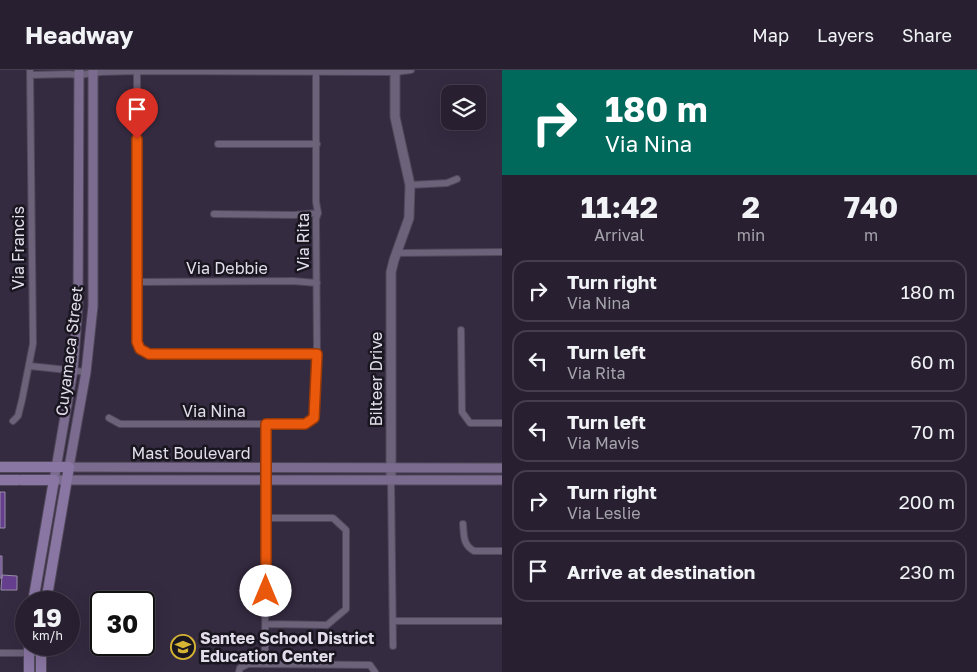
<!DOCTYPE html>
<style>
body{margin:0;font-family:"Golos Text",sans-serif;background:#302839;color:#f1f3f6;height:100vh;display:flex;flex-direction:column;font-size:19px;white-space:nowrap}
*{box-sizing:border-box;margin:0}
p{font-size:16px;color:#a5a3ab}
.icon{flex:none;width:28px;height:28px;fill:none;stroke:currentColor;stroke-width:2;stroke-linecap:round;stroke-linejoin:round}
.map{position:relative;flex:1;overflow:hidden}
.panel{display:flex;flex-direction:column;background:#282031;width:475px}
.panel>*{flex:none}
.hud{background:#00695c;color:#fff;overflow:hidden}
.buttons{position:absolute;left:441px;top:15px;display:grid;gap:10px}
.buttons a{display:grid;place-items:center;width:45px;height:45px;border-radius:10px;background:#282031;box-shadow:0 5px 20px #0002,0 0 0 1px #443e4d;font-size:25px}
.speed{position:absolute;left:15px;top:521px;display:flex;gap:10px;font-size:25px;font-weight:700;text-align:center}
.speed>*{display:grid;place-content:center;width:65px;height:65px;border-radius:50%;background:#282031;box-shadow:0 5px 20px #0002,0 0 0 1px #443e4d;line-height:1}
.speed small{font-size:12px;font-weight:400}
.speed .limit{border:2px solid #111;border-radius:8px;background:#fff;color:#111}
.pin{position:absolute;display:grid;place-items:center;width:42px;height:42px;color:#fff;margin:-51px -21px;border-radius:50% 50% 50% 0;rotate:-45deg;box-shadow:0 0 5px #0007}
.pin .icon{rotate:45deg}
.me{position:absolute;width:55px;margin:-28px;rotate:0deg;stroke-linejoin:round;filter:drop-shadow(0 0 4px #0008)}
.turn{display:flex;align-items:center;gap:18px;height:105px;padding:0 20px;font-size:22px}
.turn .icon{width:65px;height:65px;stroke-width:2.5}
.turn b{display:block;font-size:35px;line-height:42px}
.eta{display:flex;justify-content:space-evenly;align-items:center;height:85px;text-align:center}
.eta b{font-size:30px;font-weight:700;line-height:35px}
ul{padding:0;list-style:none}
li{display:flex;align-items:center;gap:15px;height:62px;margin:0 10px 8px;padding:0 10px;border:2px solid #443e4d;border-radius:15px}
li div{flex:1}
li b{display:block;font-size:19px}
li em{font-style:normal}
header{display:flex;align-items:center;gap:30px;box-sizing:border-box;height:70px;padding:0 25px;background:#282031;border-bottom:1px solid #443e4d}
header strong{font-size:24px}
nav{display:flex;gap:28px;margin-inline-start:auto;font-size:18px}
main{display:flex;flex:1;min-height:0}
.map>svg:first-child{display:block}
.building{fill:#653e8e;stroke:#988da7}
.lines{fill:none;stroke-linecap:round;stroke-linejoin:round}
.minor-casing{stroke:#50485a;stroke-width:8}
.tertiary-casing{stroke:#50485a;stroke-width:11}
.secondary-casing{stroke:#50485a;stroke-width:11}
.primary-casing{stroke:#50485a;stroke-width:12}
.minor{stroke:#6c627a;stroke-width:6}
.tertiary{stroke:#6c627a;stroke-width:9}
.secondary{stroke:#7b6c8f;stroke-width:9}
.primary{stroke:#8a76a3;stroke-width:10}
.route-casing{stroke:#983908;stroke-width:12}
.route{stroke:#ea580c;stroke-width:9}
.labels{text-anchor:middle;stroke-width:5;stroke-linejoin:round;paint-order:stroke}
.street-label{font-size:16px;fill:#e3ddeb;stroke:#1a1620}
.poi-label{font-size:16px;font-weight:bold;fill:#e3ddeb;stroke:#1a1620;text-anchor:start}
</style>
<header>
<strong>Headway</strong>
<nav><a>Map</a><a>Layers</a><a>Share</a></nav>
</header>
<main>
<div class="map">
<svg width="502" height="602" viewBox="0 0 502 602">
<rect width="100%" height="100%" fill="#352b41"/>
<path class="building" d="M 0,422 L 5,422 L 5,458 L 0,458 Z
M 0,486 L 2,486 L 2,508 L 0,508 Z
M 2,505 L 17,506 L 17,520 L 1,520 Z"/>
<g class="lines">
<defs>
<path id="minor" d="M 137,0 L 137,272 L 140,279 L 149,284 L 317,283
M 31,5 L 69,4 L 79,5 L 101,2 L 137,1 L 395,2 L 411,0
M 218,74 L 317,74
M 410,115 L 447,113 L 457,109
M 214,144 L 294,145 L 318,143
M 397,183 L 502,182
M 137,212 L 293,211 L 317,213
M 461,260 L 462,342 L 470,353 L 502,353
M 30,296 L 86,302
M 109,348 L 120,354 L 305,354 L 314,349 L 317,283 L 316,149 L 318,143 L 316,132 L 316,0
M 13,351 L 18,346 L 22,330 L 33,274 L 30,0
M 391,409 L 393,576
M 266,448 L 333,448 L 346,460 L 346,539 L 327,555 L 266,554
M 463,454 C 464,466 463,475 474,481 L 502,481
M 393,551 L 502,551
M 0,583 L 41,583
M 265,583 L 266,354
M 239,602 L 240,598 L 248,594 L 370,595 L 375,602"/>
<path id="tertiary" d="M 391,409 L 391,202 L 394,190 L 409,148 L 410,115 L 395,47 L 395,0"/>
<path id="secondary" d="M 79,0 L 78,235 L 73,300 L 54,410 L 502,410
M 93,0 L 93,236 L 86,302 L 69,397 L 502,398"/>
<path id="primary" d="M 0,397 L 69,397 L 46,532
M 0,410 L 18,410
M 21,410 L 54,410 L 33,532
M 29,602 L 29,575
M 41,602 L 41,575"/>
</defs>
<use href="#minor" class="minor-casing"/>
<use href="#tertiary" class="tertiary-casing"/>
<use href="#secondary" class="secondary-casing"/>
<use href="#primary" class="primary-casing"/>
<use href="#minor" class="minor"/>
<use href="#tertiary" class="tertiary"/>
<use href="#secondary" class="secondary"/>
<use href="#primary" class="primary"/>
</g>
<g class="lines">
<defs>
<path id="route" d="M 137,69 L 137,272 L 140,279 L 149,284 L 317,284 L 314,348 L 305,354 L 266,354 L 266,521"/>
</defs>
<use href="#route" class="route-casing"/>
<use href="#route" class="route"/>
</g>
<defs>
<symbol id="school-ring" viewBox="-11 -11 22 22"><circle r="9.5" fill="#1a1620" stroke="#d6b534" stroke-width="1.5"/><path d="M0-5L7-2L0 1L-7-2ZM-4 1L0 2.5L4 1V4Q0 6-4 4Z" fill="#d6b534"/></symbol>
</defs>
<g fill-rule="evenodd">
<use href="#school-ring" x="169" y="563" width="28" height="28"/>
</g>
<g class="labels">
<g class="street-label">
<text transform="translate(303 172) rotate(-90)" y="6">Via Rita</text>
<text transform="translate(18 178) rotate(-90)" y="6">Via Francis</text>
<text x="227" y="204">Via Debbie</text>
<text transform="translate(69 281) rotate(-83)" y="6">Cuyamaca Street</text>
<text transform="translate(376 309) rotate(-90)" y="6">Bilteer Drive</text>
<text x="214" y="347">Via Nina</text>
<text x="191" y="389">Mast Boulevard</text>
</g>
<g class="poi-label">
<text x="200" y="574">Santee School District<tspan x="200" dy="18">Education Center</tspan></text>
</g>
</g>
</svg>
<div class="buttons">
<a><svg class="icon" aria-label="layers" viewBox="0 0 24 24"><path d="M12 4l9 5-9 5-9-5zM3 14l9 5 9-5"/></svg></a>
</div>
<div class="speed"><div>19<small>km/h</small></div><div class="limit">30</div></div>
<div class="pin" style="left:137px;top:69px;background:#d93025"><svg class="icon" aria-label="arrive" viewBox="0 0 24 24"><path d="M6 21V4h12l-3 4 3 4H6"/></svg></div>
<svg class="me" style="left:266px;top:521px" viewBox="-20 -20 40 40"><circle r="19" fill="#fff"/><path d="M0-13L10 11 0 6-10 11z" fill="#ea580c"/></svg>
</div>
<section class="panel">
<div class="hud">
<div class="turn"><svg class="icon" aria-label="right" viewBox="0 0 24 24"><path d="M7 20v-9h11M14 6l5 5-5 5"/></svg><div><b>180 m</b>Via Nina</div></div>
</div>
<div class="eta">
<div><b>11:42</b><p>Arrival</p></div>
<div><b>2</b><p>min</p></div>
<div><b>740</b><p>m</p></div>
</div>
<ul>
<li><svg class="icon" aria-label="right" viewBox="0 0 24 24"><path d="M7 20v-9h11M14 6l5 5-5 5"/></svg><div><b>Turn right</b><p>Via Nina</p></div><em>180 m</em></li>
<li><svg class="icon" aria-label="left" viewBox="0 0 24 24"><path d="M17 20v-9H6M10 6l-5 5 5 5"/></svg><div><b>Turn left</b><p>Via Rita</p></div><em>60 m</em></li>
<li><svg class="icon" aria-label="left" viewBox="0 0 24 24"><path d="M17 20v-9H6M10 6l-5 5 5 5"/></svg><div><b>Turn left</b><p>Via Mavis</p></div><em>70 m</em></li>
<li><svg class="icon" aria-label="right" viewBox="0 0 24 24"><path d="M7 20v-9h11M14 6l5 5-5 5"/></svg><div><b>Turn right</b><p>Via Leslie</p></div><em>200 m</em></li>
<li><svg class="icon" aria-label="arrive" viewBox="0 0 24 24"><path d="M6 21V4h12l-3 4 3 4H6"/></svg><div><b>Arrive at destination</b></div><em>230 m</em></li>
</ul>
</section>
</main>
